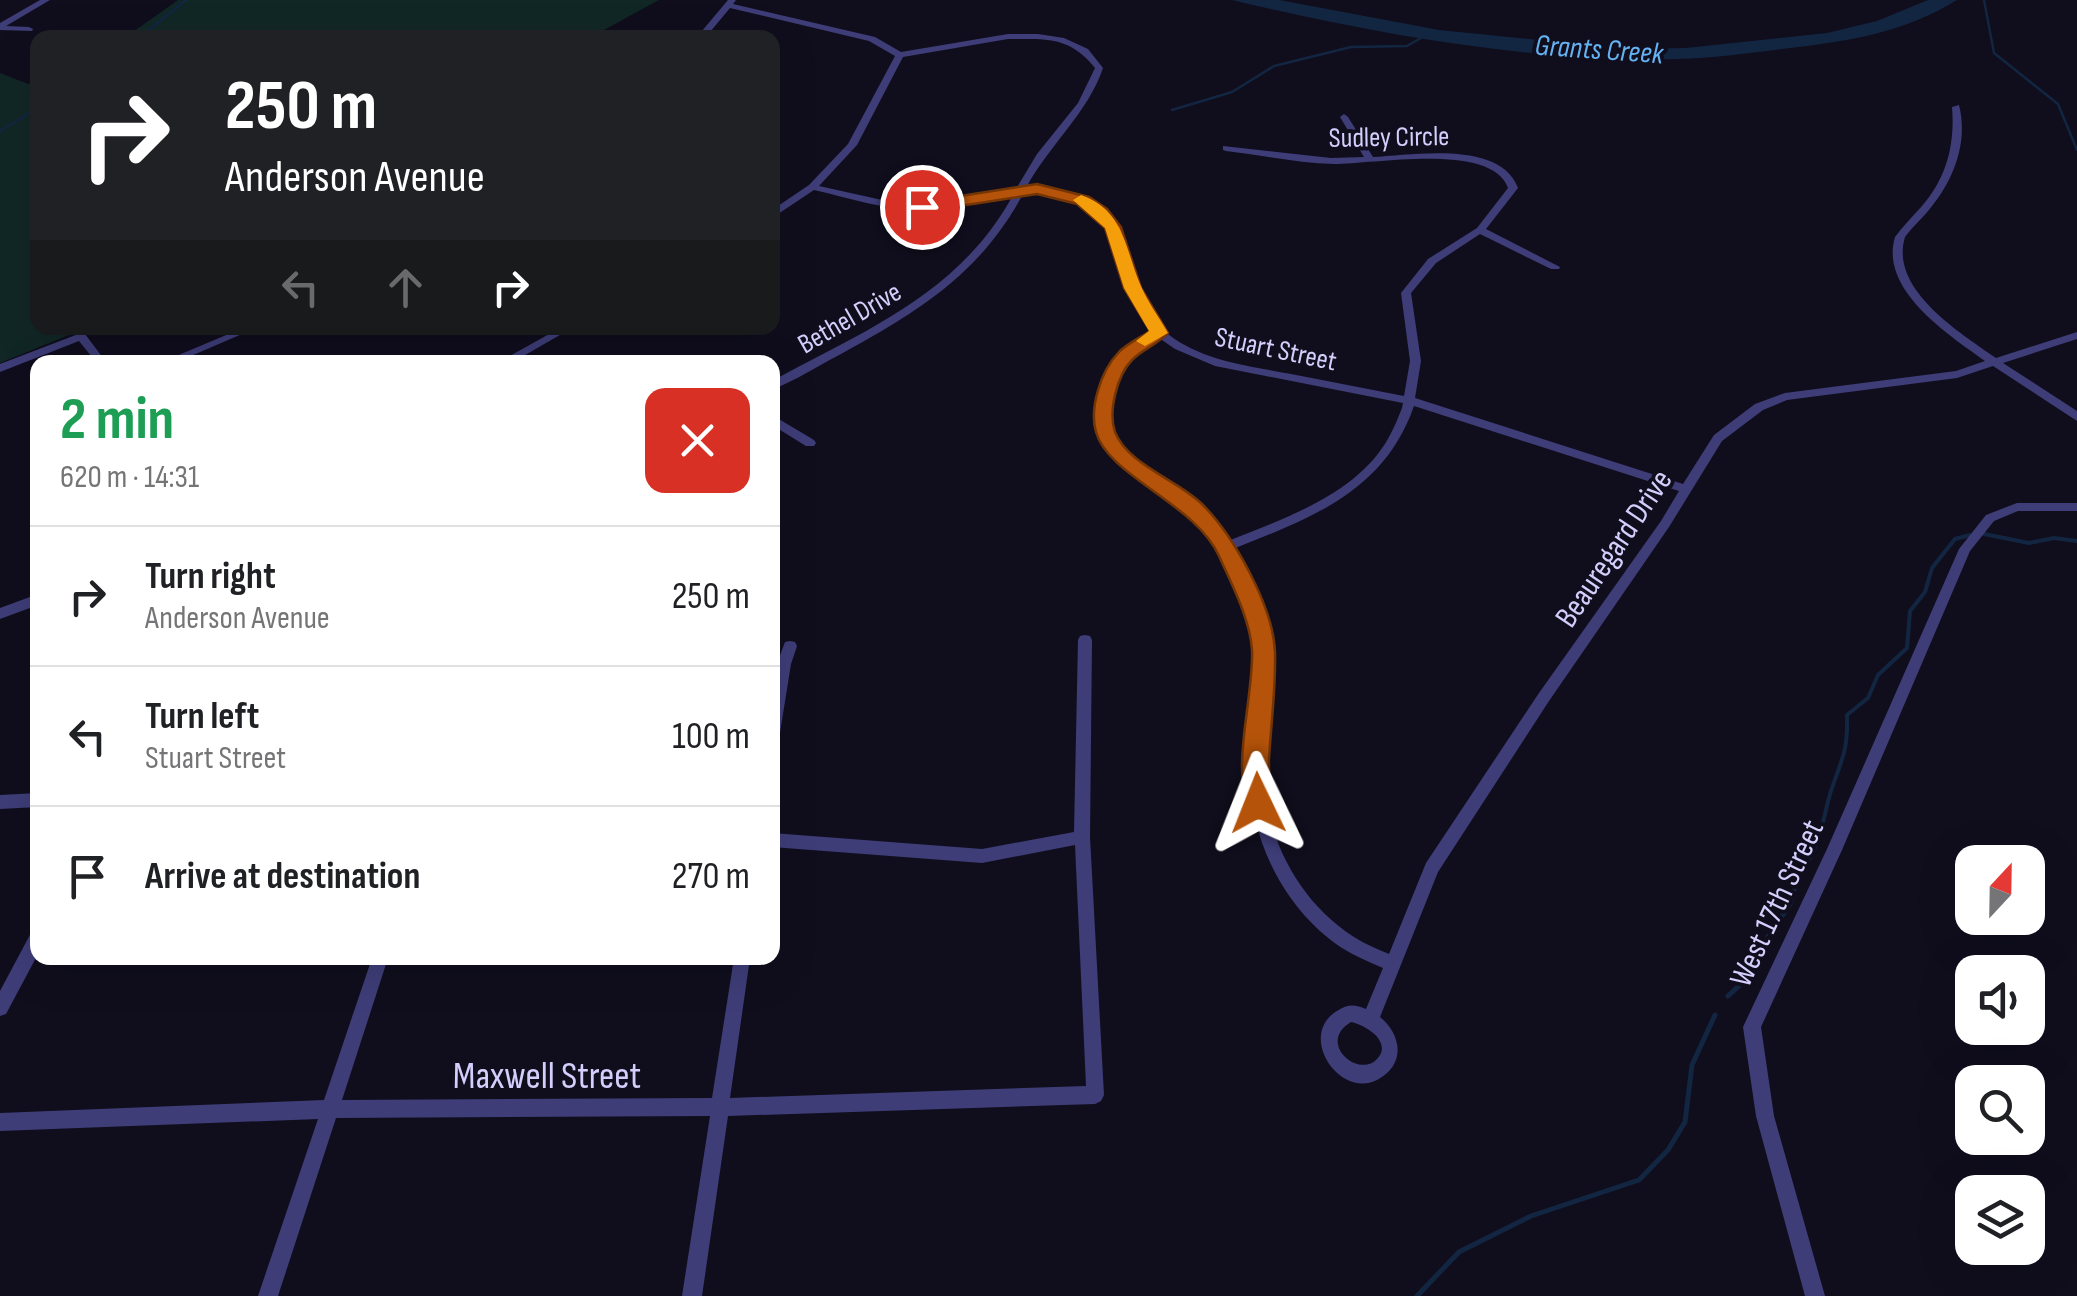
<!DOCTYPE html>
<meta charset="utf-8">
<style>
body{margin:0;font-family:"Sofia Sans Condensed",sans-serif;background:#f6f6f6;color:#202124;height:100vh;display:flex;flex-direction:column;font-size:38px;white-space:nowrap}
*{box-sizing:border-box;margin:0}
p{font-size:32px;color:#757577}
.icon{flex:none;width:55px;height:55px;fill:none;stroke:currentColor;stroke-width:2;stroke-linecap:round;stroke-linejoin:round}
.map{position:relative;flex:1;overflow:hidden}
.sheet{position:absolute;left:30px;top:355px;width:750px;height:610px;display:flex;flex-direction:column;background:#fff;border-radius:20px;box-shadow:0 10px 40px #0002}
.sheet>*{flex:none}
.top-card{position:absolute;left:30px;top:30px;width:750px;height:305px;border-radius:20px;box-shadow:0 10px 40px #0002;background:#202124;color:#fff;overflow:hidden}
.needle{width:65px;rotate:22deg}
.tools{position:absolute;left:1955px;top:845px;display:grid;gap:20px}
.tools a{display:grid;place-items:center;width:90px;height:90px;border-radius:20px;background:#fff;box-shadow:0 10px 40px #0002;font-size:50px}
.pin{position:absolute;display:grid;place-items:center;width:85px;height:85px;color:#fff;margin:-42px;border:5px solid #fff;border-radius:50%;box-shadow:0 2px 10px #0007}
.me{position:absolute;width:110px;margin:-55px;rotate:358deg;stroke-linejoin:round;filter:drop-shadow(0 0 8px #0008)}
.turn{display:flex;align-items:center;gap:35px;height:210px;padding:0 30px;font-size:45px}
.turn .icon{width:130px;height:130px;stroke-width:2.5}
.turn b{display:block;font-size:70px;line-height:85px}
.lanes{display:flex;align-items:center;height:95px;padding:0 30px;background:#0003;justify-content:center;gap:50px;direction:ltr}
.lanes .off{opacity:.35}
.round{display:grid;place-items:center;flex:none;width:105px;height:105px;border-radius:20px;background:#f6f6f6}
.overview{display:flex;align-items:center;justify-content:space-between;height:170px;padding:0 30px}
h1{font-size:60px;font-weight:700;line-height:75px;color:#1e9e55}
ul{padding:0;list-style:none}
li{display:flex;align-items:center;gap:30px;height:140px;padding:0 30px;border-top:2px solid #e0e0e0}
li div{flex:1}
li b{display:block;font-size:38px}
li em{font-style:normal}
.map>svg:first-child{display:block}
.green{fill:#112726}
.water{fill:#122642}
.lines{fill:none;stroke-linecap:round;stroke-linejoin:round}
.stream-far2{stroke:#122642;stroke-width:2.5}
.stream-far1{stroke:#122642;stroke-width:4}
.stream{stroke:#122642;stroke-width:5}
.street{fill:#3e3d78;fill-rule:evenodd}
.route{fill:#b45309;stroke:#753606;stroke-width:2.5}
.slow{fill:#f59e0b}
.labels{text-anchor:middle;stroke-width:8;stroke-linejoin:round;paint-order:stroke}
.far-street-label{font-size:28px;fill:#d3cefb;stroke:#100e1d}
.far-water-label{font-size:30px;font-style:italic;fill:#65b2f2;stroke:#100e1d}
.street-label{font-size:32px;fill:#d3cefb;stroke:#100e1d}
.near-street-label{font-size:38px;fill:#d3cefb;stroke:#100e1d}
</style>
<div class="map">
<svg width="2077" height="1296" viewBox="0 0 2077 1296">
<rect width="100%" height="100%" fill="#100e1d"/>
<path class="green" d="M 178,0 L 659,0 L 591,37 L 126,37 Z
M 0,73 L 28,84 L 37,82 L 38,328 L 86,328 L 0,363 Z"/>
<path class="water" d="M 1232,0 L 1279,0 L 1439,30 L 1629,49 L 1686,48 L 1827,33 L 1877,21 L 1928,0 L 1957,0 C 1906,31 1856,40 1798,47 C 1757,52 1718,58 1677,59 C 1528,62 1376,34 1232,0 Z"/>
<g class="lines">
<path class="stream-far2" d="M 1984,0 L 1994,53 L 2058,104 L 2077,150
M 139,38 L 186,0
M 1172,110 L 1232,92 L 1274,66 L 1351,47 L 1407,46 L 1426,35
M 0,131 L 38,108"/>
<path class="stream-far1" d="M 1984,534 L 2029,543 L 2054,538 L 2077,541
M 1813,852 C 1823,831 1824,813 1831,791 C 1842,758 1848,752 1847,715 L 1868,698 L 1878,675 L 1907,648 L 1910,611 L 1925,592 L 1932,568 L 1955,539 L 1970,535"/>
<path class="stream" d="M 1728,996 L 1755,971 L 1766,940 L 1790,904 L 1800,867 L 1805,866 L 1814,849
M 1417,1296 L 1459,1252 L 1531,1216 L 1639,1180 L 1668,1150 L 1685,1122 L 1692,1065 L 1715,1015"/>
<path class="street" d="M 40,0 L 50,0 L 6,26 L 29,27 L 33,29 L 32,31 L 0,30 L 0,23 Z
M 728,0 L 736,0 L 733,4 L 875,37 L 901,52 L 1008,34 L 1038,34 L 1064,38 L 1088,49 L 1103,68 C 1088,113 1049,145 1026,188 C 1046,186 1068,189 1086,199 C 1144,232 1123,298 1168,334 C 1202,361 1249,366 1291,374 C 1329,381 1366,389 1404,396 L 1410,361 L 1401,293 L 1428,259 L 1477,228 L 1508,188 C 1492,142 1375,164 1334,164 C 1298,163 1261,155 1226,151 L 1223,150 L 1223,146 L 1331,158 L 1364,157 L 1340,117 L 1344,114 L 1348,117 L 1373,157 C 1414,155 1500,140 1518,188 L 1486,229 L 1560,267 L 1559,269 L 1551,269 L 1480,234 L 1436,263 L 1411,293 L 1421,361 L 1415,398 L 1683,484 L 1714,435 L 1755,404 L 1785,393 L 1956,371 L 1985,361 C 1949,335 1879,290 1895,237 C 1903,226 1913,216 1922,206 C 1947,177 1955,144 1952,107 L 1959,105 C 1968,141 1955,177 1932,206 C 1924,217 1913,226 1905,237 C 1889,289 1959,332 1996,358 L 2077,332 L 2077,339 L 2003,363 L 2077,411 L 2077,421 L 1993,366 L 1957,378 L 1787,400 L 1763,410 L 1722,441 L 1669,527 L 1549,701 L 1438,872 L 1380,1017 C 1402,1035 1406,1065 1377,1080 C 1339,1099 1297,1035 1337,1011 C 1348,1004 1354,1004 1366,1009 L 1383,968 C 1369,962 1355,956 1342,948 C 1281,908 1246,831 1249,759 C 1252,692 1266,653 1238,588 C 1227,561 1215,538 1194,518 C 1167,494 1112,466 1100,431 C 1086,390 1121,351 1153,332 C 1109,274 1127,183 1023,194 C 980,274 919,311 841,354 C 818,366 796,380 772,390 L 772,381 C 866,330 960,293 1013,195 C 984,200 955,209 925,210 C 887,211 850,198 814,190 L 772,218 L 772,210 L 809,185 L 848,144 L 895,56 L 869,41 L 730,8 L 705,38 L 696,38 ZM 1008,39 C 1046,39 1070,36 1095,68 L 1078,103 L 1037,154 L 1016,189 L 925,204 L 882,200 L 819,186 L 857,145 L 903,57 ZM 1159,338 L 1175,349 L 1215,366 L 1403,403 L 1402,408 C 1398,418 1394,428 1389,437 C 1358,494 1285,518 1228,541 C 1209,513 1180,493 1153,473 C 1141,464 1127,454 1118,442 C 1107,427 1108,406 1113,389 C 1121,367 1139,350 1159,338 ZM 1414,406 L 1679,491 L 1661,521 L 1539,693 L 1426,863 L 1389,954 C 1377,949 1365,944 1354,937 C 1297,901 1263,833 1264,767 C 1264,728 1273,689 1270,651 C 1267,615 1249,581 1233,549 C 1311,518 1384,492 1414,406 ZM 1351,1022 C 1366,1025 1393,1042 1377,1059 C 1359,1079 1316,1043 1351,1022 Z
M 243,328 L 256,328 L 177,362 L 162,362 Z
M 560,328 L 572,328 L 513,362 L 499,362 Z
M 81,333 L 85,334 L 106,362 L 96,362 L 79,341 L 0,372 L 0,364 Z
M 772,415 L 814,440 L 816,443 L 814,446 L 806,446 L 772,425 Z
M 2017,503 L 2077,503 L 2077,511 L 2018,511 L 1994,521 L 1970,551 L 1842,850 L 1761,1027 L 1774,1116 L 1825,1296 L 1805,1296 L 1756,1116 L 1743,1027 L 1827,849 L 1959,549 L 1986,515 Z
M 38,594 L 38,605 L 0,619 L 0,608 Z
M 1085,635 L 1090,636 L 1092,640 L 1090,837 L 1104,1095 L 1101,1101 L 1095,1104 L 728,1116 L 702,1296 L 682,1296 L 710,1116 L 336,1118 L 278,1296 L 258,1296 L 318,1119 L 0,1131 L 0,1113 L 324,1100 L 372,958 L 388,958 L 342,1100 L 712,1098 L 734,958 L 750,958 L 730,1098 L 1086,1086 L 1075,845 L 982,863 L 772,847 L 772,833 L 982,849 L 1074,832 L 1078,640 L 1080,636 Z
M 790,641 L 795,642 L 797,646 L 791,664 L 779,739 L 777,743 L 772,745 C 772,709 771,675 785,642 Z
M 38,793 L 38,807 L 0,809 L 0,795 Z
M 38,928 L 38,954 L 6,1014 L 0,1016 L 0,991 L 32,931 Z"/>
</g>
<path class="route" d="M 1037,184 L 1089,197 L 1107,209 L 1121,227 L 1141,288 L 1168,333 C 1158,344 1143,349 1132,360 C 1117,375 1108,412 1115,432 C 1128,465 1178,480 1202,504 C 1234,536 1273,606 1275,652 C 1276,687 1271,724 1269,759 C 1268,775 1274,796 1267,811 L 1258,814 L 1250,811 C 1230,769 1254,697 1252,650 C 1250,619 1232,585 1219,556 C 1196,504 1108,476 1096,432 C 1089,408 1101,371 1118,353 C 1126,344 1140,338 1150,331 L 1124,288 L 1105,228 L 1077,204 L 1037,194 L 922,212 L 914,207 L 922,202 Z"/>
<path class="slow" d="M 1081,195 C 1124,210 1125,248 1140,284 C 1147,301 1159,317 1168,333 L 1145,346 L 1136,341 L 1149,331 L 1124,288 L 1105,228 L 1073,200 Z"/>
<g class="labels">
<g class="far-street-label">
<text transform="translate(1389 136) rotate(-1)" y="10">Sudley Circle</text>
<text transform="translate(849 317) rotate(-30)" y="10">Bethel Drive</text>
<text transform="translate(1276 348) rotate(12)" y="10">Stuart Street</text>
</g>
<g class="far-water-label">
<text transform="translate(1599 49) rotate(4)" y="10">Grants Creek</text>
</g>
<g class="street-label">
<text transform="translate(1613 548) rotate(-56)" y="11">Beauregard Drive</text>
<text transform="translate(1776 903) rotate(-65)" y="11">West 17th Street</text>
</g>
<g class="near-street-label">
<text x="547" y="1088">Maxwell Street</text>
</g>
</g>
</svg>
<div class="tools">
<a><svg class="needle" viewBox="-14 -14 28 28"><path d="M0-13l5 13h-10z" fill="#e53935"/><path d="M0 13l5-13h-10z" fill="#757577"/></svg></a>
<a><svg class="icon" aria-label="sound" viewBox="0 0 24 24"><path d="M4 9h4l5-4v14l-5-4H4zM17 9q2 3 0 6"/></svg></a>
<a><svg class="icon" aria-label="search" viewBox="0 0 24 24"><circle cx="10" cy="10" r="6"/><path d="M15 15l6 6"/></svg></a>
<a><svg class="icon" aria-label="layers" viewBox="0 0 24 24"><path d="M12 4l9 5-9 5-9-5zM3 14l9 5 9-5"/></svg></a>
</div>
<div class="pin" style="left:922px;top:207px;background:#d93025"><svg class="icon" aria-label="arrive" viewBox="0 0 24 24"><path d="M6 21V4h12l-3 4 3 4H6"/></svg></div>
<svg class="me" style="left:1258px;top:803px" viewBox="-20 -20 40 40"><path d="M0-17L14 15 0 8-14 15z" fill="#b45309" stroke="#fff" stroke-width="4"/></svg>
<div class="top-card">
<div class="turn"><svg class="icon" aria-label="right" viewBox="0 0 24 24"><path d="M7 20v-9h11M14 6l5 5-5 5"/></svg><div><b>250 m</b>Anderson Avenue</div></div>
<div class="lanes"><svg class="icon off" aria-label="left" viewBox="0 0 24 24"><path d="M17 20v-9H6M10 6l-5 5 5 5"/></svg><svg class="icon off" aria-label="ahead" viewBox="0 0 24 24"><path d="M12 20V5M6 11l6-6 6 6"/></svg><svg class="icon" aria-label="right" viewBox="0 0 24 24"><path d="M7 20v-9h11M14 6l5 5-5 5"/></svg></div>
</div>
<section class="sheet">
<div class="overview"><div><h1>2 min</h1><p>620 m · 14:31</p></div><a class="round" style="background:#d93025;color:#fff"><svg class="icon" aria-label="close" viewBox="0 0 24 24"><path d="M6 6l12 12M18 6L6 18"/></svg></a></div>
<ul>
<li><svg class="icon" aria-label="right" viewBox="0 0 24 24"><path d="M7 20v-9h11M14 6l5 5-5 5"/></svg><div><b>Turn right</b><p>Anderson Avenue</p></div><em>250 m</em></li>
<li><svg class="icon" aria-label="left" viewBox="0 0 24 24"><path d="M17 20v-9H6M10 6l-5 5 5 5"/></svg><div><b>Turn left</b><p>Stuart Street</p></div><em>100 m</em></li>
<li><svg class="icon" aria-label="arrive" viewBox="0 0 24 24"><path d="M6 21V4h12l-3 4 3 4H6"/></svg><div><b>Arrive at destination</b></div><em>270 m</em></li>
</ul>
</section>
</div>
